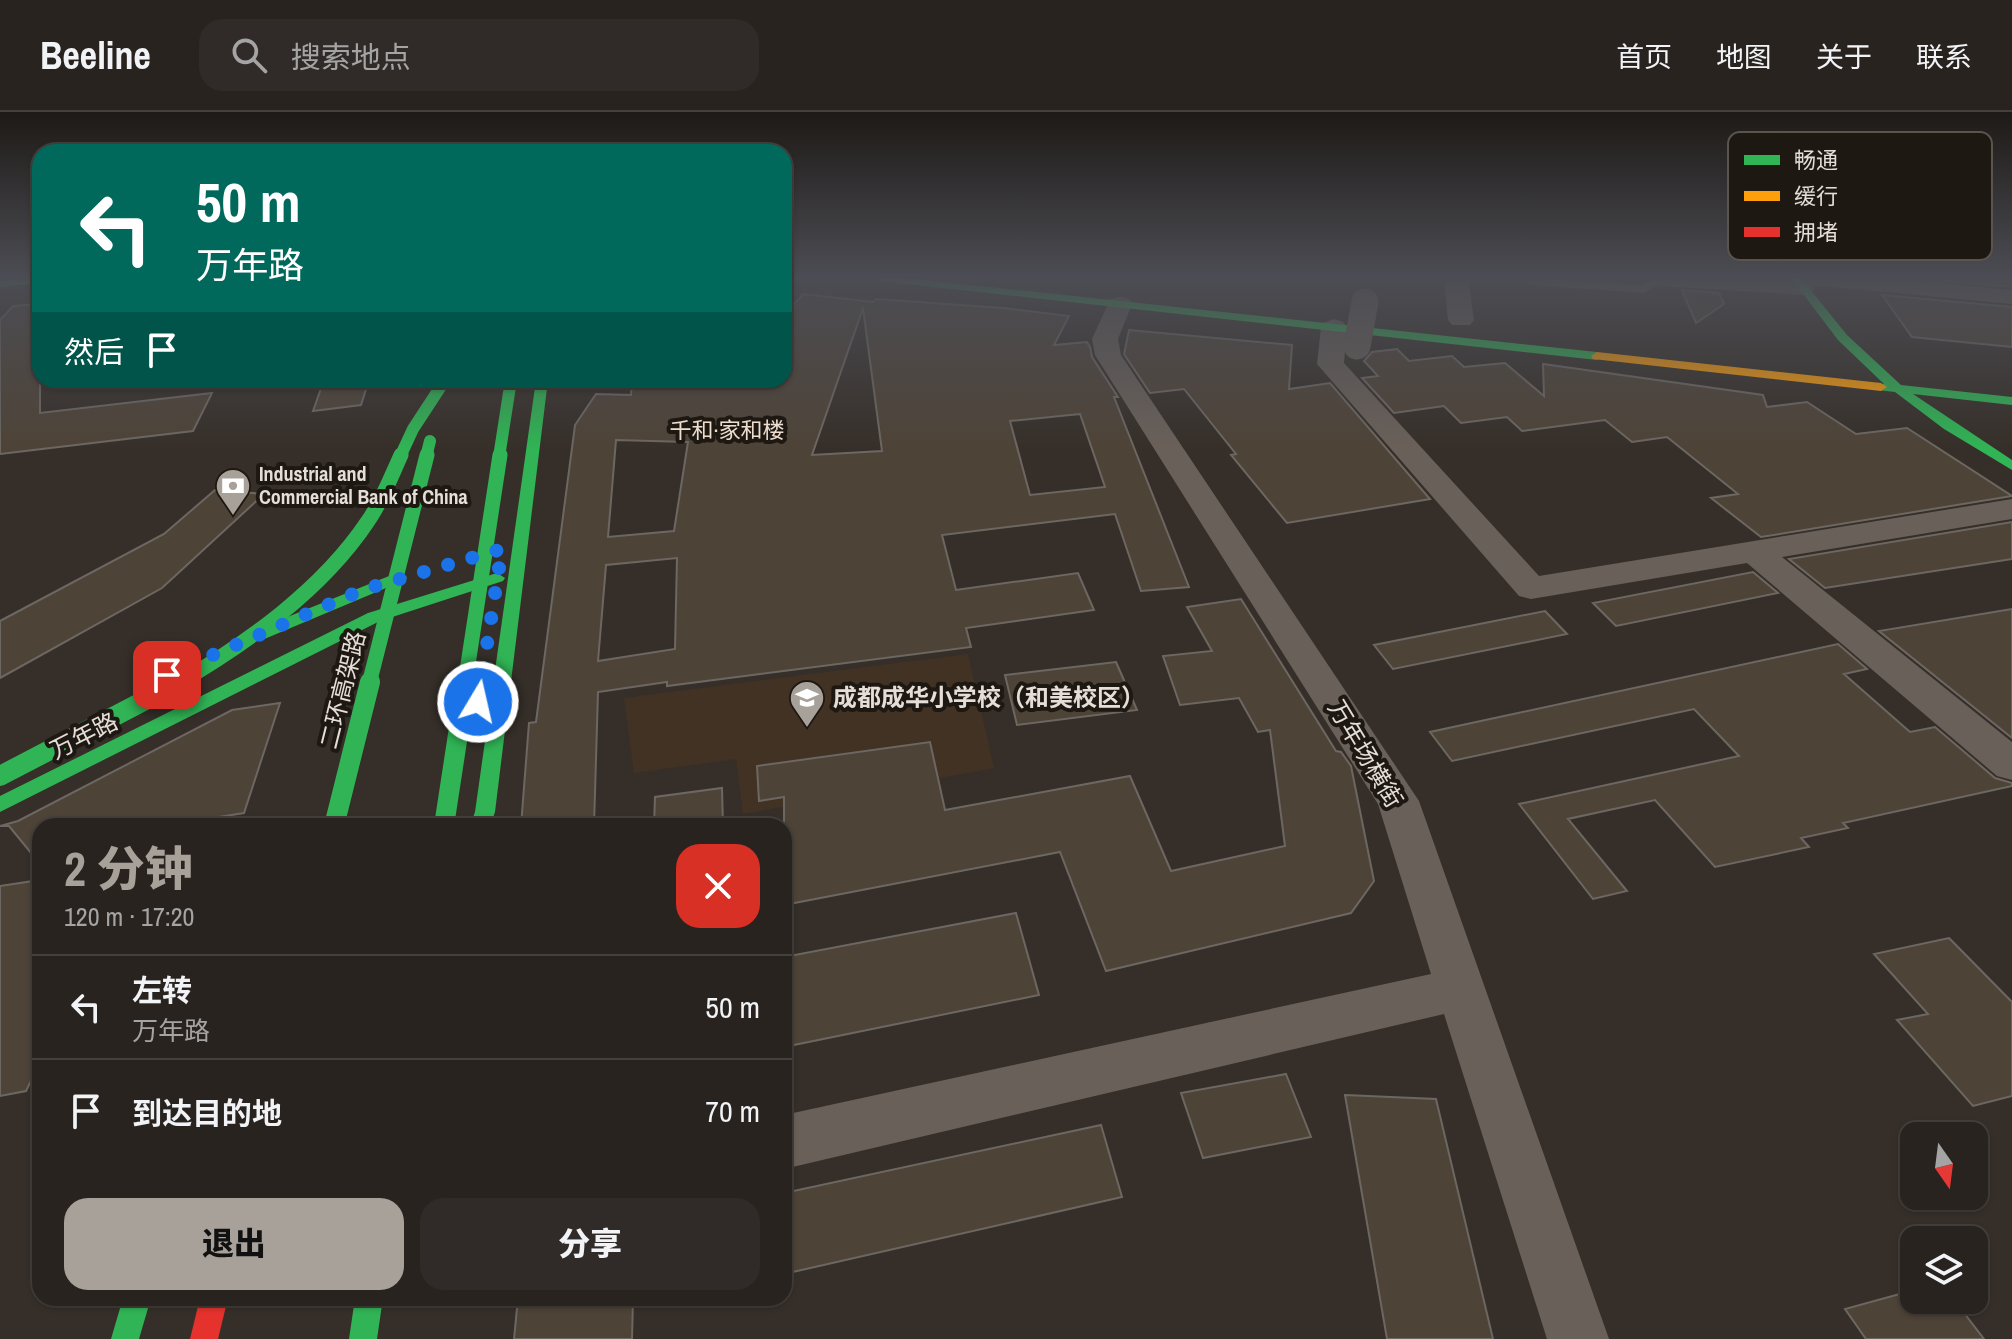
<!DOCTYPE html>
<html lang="zh">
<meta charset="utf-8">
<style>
body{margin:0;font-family:"Archivo Narrow","Noto Sans SC",sans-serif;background:#302b28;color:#f1f3f6;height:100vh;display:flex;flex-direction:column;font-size:30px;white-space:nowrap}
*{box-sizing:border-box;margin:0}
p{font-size:26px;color:#a5a4a4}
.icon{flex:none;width:44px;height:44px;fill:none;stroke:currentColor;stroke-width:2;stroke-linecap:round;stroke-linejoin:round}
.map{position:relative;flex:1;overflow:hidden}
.drawer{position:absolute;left:32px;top:706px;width:760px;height:488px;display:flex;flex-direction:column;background:#28231f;border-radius:24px;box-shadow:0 2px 6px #0004,0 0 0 2px #44403d}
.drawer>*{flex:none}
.guide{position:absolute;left:32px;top:32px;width:760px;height:244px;border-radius:24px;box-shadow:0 2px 6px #0004,0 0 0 2px #44403d;background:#00695c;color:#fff;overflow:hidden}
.needle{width:52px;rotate:166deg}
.fabs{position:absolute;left:1900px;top:1010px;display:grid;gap:16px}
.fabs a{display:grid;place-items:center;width:88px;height:88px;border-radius:16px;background:#28231f;box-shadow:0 2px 6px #0004,0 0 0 2px #44403d;font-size:40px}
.pin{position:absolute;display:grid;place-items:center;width:68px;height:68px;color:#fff;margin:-34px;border-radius:16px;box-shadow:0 4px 12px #0006}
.me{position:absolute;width:88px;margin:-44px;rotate:9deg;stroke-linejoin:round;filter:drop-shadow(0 0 6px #0008)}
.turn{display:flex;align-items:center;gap:28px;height:168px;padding:0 32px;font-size:36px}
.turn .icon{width:104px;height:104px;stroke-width:2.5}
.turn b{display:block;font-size:56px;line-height:68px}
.then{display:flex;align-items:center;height:76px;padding:0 32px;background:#0003;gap:16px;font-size:30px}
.round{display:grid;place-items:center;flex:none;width:84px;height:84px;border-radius:24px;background:#302b28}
.headline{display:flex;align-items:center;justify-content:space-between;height:136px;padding:0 32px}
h1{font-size:48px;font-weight:800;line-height:60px;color:#a8a19a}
.button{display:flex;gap:16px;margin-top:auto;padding:16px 32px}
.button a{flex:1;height:92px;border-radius:24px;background:#a8a19a;color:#111;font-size:32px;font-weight:800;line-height:92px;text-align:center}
.button a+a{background:#302b28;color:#f1f3f6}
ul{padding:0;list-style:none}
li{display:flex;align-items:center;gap:24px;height:104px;padding:0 32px;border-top:2px solid #44403d}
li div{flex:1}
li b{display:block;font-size:30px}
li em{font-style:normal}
header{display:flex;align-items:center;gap:48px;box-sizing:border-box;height:112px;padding:0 40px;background:#28231f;border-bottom:2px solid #44403d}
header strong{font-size:38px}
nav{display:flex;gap:44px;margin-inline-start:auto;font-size:28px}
.search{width:560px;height:72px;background:#302b28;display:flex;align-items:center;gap:20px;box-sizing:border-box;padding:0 28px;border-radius:24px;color:#a5a4a4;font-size:30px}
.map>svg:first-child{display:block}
.built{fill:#423224}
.building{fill:#4e4337;stroke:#6c6762;stroke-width:2;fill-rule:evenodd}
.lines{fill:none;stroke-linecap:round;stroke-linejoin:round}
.lane{fill:#696059;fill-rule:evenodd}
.street{fill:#696059;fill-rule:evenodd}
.fast{fill:#30b455;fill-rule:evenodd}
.slow{fill:#ff9f0a;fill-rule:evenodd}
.jam{fill:#e5322d;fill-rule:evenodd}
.street-bridge{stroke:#696059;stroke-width:27}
.fast-bridge-far2{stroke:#30b455;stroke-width:12}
.fast-bridge-far1{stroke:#30b455;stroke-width:15}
.fast-bridge{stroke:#30b455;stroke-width:20}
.route{stroke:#1a73e8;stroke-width:14;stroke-dasharray:0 25.2}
.labels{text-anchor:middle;stroke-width:8;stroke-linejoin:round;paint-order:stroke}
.far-poi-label{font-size:20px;font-weight:bold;fill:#e5ded7;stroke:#1e1813;text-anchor:start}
.far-neighbourhood-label{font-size:22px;fill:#eeded0;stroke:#1e1813}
.street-label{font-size:24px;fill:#e5ded7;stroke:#1e1813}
.poi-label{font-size:24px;font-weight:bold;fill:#e5ded7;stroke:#1e1813;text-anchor:start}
.key{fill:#1e1813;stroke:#5a534e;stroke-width:2}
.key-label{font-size:22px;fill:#e5ded7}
</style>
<header>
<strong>Beeline</strong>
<div class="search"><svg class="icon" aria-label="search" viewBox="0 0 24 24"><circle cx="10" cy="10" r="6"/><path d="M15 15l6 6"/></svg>搜索地点</div>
<nav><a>首页</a><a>地图</a><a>关于</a><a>联系</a></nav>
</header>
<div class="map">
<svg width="2012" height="1227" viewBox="0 0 2012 1227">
<rect width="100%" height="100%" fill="#362f29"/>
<path class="built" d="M 968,542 L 994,656 L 743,702 L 736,647 L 634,661 L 624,586 Z"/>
<path class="building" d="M 1913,166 L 2012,166 L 2012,175 Z
M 1682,178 L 1719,181 L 1724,192 L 1696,211 Z
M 803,182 L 873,190 L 876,187 L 1003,196 L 1069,204 L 1054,233 L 1087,230 L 1090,235 L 1092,245 L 1118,285 L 1114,285 L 1189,475 L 1141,479 L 1115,402 L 942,423 L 956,478 L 1078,461 L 1094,498 L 966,516 L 971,535 L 667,574 L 667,570 L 598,580 L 594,714 L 521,714 L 529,611 L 536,610 L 575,313 L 596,282 L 631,283 L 632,268 L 784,268 L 784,204 ZM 863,196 L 882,339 L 812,343 ZM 1080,302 L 1105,375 L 1030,383 L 1010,309 ZM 616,328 L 688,330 L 674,419 L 608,425 ZM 677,446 L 675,537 L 598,549 L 606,453 Z
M 1882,183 L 2012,195 L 2012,235 L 1912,225 Z
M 40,192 L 40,301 L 212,281 L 193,319 L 0,342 L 0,208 L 13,194 Z
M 1129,218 L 1292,233 L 1289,277 L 1330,271 L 1430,387 L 1287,411 L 1231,343 L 1236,342 L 1184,277 L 1150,281 L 1124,242 Z
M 1397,237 L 1409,249 L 1452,244 L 1464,255 L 1505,251 L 1544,284 L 1543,252 L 1763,283 L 1767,295 L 1807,290 L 1856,322 L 1907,316 L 2012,384 L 1761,425 L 1711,386 L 1738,382 L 1667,325 L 1632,330 L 1605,308 L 1522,319 L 1507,305 L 1461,311 L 1444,294 L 1394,301 L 1362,266 L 1378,264 L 1364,249 L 1372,240 Z
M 324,268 L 369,268 L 361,293 L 313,299 Z
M 215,378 L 264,382 L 162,476 L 0,566 L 0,509 L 164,422 Z
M 2012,410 L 2012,447 L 1825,476 L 1789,447 Z
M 1753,460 L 1778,481 L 1616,514 L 1593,491 Z
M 1241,487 L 1336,639 L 1341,640 L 1351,654 L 1374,769 L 1351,801 L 1106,859 L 1060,740 L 784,793 L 784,685 L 759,689 L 757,654 L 930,630 L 945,698 L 1130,664 L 1171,759 L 1285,734 L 1270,618 L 1258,620 L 1239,586 L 1180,593 L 1163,544 L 1212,539 L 1187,495 Z
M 2012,497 L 2012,626 L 1879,519 Z
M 1545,499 L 1567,522 L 1393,557 L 1374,533 Z
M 1838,532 L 1867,557 L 1844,562 L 1910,620 L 1935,615 L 1995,666 L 2012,671 L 2012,674 L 1843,711 L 1848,716 L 1801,726 L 1809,735 L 1715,755 L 1655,688 L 1568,707 L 1627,779 L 1593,787 L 1519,692 L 1739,644 L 1694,597 L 1452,649 L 1430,620 Z
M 1116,550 L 1137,598 L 1017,613 L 1005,563 Z
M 280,591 L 244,701 L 162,714 L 40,714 L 40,752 L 9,714 L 0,714 L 18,709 L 232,598 Z
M 722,676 L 723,714 L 654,714 L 655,685 Z
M 40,768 L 40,950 L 26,979 L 0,984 L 0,774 Z
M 1016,801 L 1039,883 L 784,935 L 784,845 Z
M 1949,826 L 2012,890 L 2012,984 L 1973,994 L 1897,908 L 1928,902 L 1874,842 Z
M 1286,962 L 1311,1025 L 1203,1046 L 1181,981 Z
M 1345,983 L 1436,987 L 1493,1227 L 1387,1227 Z
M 1101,1013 L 1122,1085 L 784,1162 L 784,1081 Z
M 1914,1178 L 1914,1188 L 1954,1188 L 1984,1227 L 1866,1227 L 1845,1197 Z
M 518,1186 L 633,1186 L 632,1227 L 514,1227 Z"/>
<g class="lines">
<path class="lane" d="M 1528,166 L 1642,173 L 1654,166 L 1668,166 L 1644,181 L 1532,173 L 1528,172 Z"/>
<path class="street" d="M 1444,166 L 1468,166 L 1474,208 L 1470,213 L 1452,213 L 1448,208 Z
M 1652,166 L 1753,166 L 1804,169 L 1802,166 L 1885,166 L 2012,178 L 2012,192 L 1812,173 L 1814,176 L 1811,181 L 1802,183 L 1663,174 L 1655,172 Z
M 1120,185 L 1129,187 L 1132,192 L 1118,227 L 1121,243 L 1419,689 L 1609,1227 L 1547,1227 L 1444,902 L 784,1057 L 784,1003 L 1431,862 L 1378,692 L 1095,243 L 1092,227 L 1108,192 L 1111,187 Z
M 1334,207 L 1343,210 L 1347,215 L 1344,251 L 1539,464 L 2012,387 L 2012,407 L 1782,445 L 2012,630 L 2012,668 L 1997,664 L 1747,451 L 1531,487 L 1519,484 L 1317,252 L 1321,215 L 1325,210 Z"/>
<path class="fast" d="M 40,166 L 40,171 L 0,175 L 0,169 Z
M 875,166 L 906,166 L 1597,240 L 1603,244 L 1597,248 L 880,169 Z
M 1791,166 L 1801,166 L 1847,223 L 1901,273 L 2012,285 L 2012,293 L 1913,282 L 2012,348 L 2012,358 L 1944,317 L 1895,280 L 1877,278 L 1877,272 L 1884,272 L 1838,228 Z
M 536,268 L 548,268 L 495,700 L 490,714 L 470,714 L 475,700 Z
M 399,460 L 407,465 L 405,468 L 262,528 L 256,529 L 248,524 L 250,520 Z
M 497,461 L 505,466 L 503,469 L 380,509 L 0,700 L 0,684 L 368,501 Z
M 123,1186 L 151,1186 L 139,1227 L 111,1227 Z
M 355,1186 L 383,1186 L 377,1227 L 349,1227 Z"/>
<path class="slow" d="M 1597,240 L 1881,271 L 1887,275 L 1881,279 L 1593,247 L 1591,244 Z"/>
<path class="jam" d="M 200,1186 L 228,1186 L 218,1227 L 190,1227 Z"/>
<path class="street-bridge" d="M 1357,234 L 1365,190"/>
<path class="fast-bridge-far2" d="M 400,345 L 413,317 L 445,268
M 426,345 L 430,329
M 499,345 L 511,268"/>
<path class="fast-bridge-far1" d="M 177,572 C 247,531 322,478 368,409 C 382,389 391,365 401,343
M 369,572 L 427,343
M 465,572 L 500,343"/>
<path class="fast-bridge" d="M 0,664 L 180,570
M 334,714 L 370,570
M 444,714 L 466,570"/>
</g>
<linearGradient id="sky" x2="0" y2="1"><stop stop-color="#1e1a17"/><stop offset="0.49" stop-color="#4c4d54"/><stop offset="1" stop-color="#4c4d54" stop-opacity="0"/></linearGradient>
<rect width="2012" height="337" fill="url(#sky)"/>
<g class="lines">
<path class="route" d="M 167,563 L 362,478 L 502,437 L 478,590"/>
</g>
<defs>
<symbol id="bank-pin" viewBox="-11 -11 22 30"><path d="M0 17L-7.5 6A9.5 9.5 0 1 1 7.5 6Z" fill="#a8a19a" stroke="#1e1813"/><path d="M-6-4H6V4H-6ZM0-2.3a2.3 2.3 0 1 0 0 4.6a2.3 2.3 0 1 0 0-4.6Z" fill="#fff"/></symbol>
<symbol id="school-pin" viewBox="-11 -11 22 30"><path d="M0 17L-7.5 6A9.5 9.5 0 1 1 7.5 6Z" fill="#a8a19a" stroke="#1e1813"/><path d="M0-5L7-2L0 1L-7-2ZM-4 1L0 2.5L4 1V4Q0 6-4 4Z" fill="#fff"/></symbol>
</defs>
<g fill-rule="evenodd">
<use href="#bank-pin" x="213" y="354" width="40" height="54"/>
<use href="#school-pin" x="787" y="566" width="40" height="54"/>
</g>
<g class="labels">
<g class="far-poi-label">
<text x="259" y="369">Industrial and<tspan x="259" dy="23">Commercial Bank of China</tspan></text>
</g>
<g class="far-neighbourhood-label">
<text x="727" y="326">千和·家和楼</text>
</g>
<g class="street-label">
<text transform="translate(343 578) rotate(-76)" y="8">二环高架路</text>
<text transform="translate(84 624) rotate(-27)" y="8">万年路</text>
<text transform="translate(1365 642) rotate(59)" y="8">万年场横街</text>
</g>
<g class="poi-label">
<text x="833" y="594">成都成华小学校（和美校区）</text>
</g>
</g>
<rect x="1728" y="20" width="264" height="128" rx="12" class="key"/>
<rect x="1744" y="43" width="36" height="10" fill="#30b455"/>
<rect x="1744" y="79" width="36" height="10" fill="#ff9f0a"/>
<rect x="1744" y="115" width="36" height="10" fill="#e5322d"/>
<g class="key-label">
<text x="1794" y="56">畅通</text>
<text x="1794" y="92">缓行</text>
<text x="1794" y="128">拥堵</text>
</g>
</svg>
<div class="fabs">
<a><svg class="needle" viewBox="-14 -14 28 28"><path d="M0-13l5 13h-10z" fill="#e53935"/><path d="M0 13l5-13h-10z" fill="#a5a4a4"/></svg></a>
<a><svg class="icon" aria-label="layers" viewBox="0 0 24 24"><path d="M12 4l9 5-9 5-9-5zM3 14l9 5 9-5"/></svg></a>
</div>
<div class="pin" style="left:167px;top:563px;background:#d93025"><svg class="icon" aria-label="arrive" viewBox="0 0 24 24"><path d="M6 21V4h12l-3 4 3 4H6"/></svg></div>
<svg class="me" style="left:478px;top:590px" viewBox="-20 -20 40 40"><circle r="17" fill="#1a73e8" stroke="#fff" stroke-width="3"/><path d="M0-11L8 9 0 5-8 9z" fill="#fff"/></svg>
<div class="guide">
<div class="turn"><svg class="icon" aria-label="left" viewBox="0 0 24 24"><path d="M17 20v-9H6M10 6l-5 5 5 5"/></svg><div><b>50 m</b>万年路</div></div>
<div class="then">然后<svg class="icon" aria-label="arrive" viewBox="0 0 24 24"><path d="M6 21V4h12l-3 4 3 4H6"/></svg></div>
</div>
<section class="drawer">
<div class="headline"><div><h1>2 分钟</h1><p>120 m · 17:20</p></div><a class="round" style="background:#d93025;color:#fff"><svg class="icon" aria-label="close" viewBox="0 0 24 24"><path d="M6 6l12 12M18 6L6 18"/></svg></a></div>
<ul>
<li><svg class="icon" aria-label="left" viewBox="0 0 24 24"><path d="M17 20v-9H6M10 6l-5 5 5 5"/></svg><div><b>左转</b><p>万年路</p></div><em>50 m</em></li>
<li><svg class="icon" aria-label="arrive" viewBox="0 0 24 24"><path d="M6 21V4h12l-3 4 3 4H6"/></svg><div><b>到达目的地</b></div><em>70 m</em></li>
</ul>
<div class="button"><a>退出</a><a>分享</a></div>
</section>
</div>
